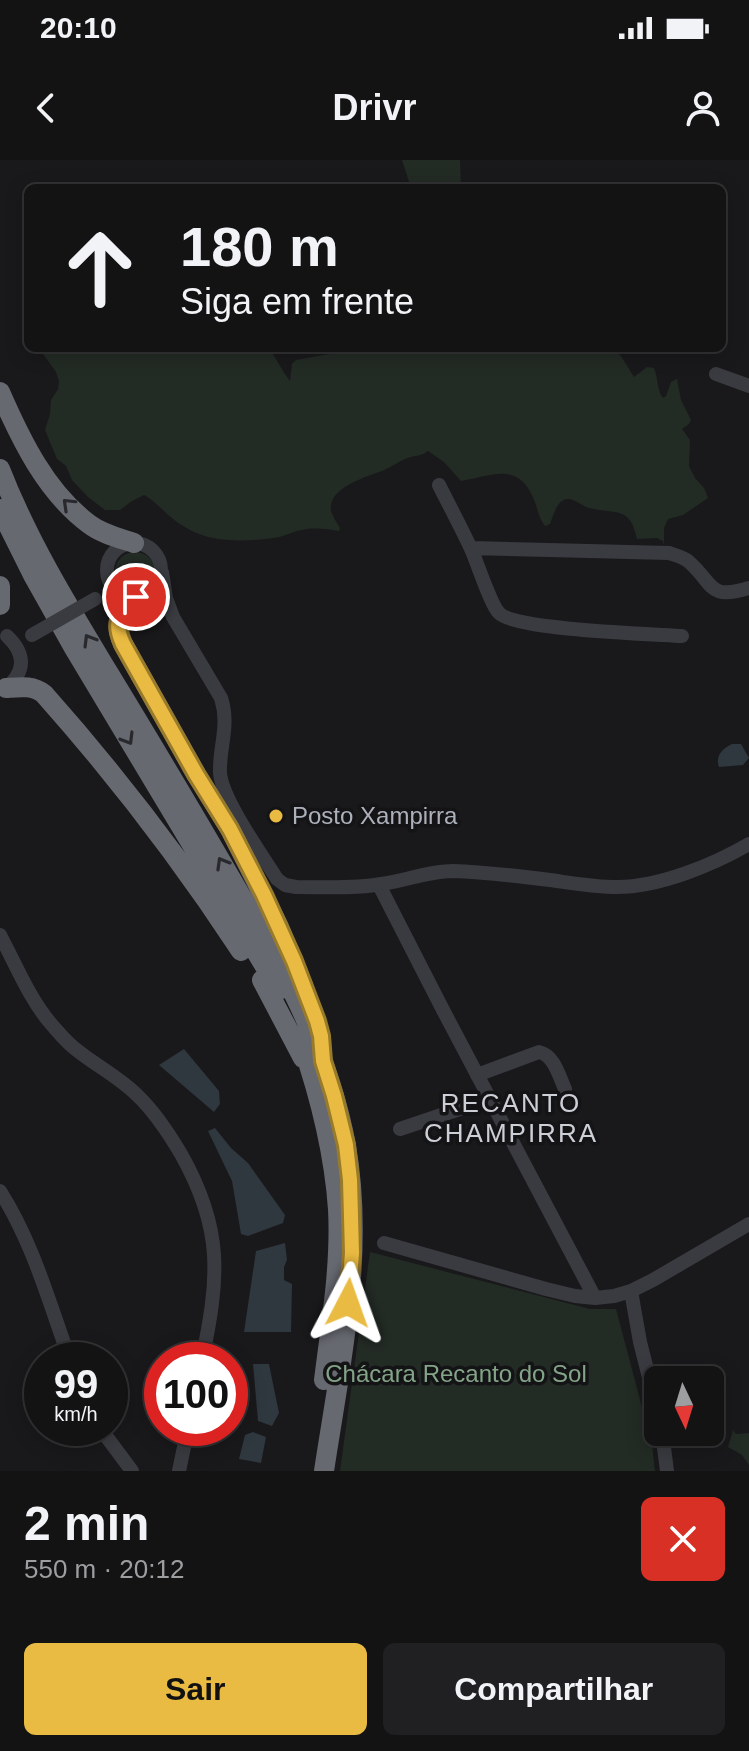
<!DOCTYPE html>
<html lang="pt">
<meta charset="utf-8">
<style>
body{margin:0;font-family:Helvetica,sans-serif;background:#202022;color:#f1f3f6;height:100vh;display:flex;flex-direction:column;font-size:30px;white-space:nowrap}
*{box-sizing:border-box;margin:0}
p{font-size:26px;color:#9d9ea0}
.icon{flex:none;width:44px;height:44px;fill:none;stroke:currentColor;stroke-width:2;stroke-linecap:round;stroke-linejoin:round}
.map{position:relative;height:1311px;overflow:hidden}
.side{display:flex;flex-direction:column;background:#131314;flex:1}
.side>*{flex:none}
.hud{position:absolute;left:24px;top:24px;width:702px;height:168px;border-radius:12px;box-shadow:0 4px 20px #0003,0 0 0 2px #323234;background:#131314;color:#f1f3f6;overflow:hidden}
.needle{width:52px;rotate:176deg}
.tools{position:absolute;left:644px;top:1206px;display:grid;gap:16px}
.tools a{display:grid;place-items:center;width:80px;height:80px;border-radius:12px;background:#131314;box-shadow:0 4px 20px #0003,0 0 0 2px #323234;font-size:40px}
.speed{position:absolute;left:24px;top:1182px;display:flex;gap:16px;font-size:40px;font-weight:700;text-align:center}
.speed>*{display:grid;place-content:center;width:104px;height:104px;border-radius:50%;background:#131314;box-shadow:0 4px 20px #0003,0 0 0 2px #323234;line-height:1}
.speed small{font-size:20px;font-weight:400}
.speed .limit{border:12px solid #d22;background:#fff;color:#111}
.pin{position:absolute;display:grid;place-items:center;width:68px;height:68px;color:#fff;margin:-34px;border:4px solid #fff;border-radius:50%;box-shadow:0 2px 8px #0007}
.me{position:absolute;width:88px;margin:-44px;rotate:4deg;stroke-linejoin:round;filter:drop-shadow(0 0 6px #0008)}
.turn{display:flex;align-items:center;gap:28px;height:168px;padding:0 24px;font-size:36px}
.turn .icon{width:104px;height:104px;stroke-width:2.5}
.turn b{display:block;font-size:56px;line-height:68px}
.round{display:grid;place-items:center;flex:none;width:84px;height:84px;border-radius:12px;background:#202022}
.headline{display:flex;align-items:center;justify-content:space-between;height:136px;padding:0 24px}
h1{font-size:48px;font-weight:700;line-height:60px}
.action{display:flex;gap:16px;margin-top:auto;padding:16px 24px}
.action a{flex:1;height:92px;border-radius:12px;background:#eabb42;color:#111;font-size:32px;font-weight:700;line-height:92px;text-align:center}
.action a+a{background:#202022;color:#f1f3f6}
.status{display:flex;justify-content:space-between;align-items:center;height:56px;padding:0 40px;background:#131314;direction:ltr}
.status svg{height:22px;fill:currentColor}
header{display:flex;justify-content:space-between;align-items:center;height:104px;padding:0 24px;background:#131314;font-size:36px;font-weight:700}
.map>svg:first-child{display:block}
.green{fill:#232b25}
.water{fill:#2f373f}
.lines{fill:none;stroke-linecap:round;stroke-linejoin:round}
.minor{stroke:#3a3b40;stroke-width:14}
.highway{stroke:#676971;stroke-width:20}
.minor-bridge{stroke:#3a3b40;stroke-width:14}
.oneway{stroke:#29292d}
.route-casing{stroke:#987a2b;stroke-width:20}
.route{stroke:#eabb42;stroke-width:14}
.poi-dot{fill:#eabb42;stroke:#141416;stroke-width:3}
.labels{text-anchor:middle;stroke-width:7;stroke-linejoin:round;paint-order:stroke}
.poi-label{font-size:24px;fill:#acb0ba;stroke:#141416;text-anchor:start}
.park-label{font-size:24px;fill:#84a488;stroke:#141416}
.neighbourhood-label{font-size:26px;letter-spacing:2px;fill:#cdcfd6;stroke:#141416}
</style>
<div class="status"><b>20:10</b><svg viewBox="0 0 49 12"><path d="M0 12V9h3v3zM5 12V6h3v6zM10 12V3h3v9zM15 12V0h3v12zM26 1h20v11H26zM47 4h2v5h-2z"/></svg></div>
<header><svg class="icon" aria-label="back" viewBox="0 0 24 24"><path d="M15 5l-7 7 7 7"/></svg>Drivr<svg class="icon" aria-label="person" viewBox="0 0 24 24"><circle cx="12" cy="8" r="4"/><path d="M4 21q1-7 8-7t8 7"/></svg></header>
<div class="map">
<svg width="749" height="1311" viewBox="0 0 749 1311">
<rect width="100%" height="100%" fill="#19191b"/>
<path class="green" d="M 402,0 L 460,0 L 461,28 L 411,28 Z
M 39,188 L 268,188 C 277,198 281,210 290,221 L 292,204 L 296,200 L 340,192 L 365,192 L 379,188 L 611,188 L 621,196 L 634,217 L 647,207 L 654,208 C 658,217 657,231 663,238 L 666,236 L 671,222 L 677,219 L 681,240 L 691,260 L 689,264 L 682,269 L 690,280 L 689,306 L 695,318 L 704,328 L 708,338 L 683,355 L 668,359 L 664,368 L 664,386 L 663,381 L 657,378 L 637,379 C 630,345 616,355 590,348 C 583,347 574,338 567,339 C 557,340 553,356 550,364 L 545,366 C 539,358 538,351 535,342 C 519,301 496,315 461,321 L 444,302 L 428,291 C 421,296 419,295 411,297 C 402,299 392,307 382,311 C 366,317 327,328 331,351 C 333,357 337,363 340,368 L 339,371 C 327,369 314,367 302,370 C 294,371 287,375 279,377 C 256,381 221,383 199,374 C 186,369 173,360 163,350 C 156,344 152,339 144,335 L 132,341 L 120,350 L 105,350 L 88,337 L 72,320 L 66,306 L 57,299 L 45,270 L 50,254 L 51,240 L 58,229 L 59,221 L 56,212 Z
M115 412a20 20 0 1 1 40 0a20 20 0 1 1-40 0Z
M 370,1092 L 590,1149 L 616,1149 L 652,1285 L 655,1311 L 340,1311 Z
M 733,1270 L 736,1274 L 749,1273 L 749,1305 L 742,1295 L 728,1287 Z"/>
<path class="water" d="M 732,584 L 741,584 L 749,598 L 743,605 L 719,607 C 715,596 722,589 732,584 Z
M 184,889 L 219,931 L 220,944 L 214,952 L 159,905 Z
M 215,968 L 231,988 L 248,1003 L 285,1055 L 283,1063 L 248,1076 L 241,1074 L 232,1021 L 208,971 Z
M 285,1083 L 287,1100 L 284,1107 L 284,1120 L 292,1124 L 291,1172 L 244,1172 L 256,1091 Z
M 253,1204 L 269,1204 L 279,1253 L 272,1266 L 258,1261 Z
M 253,1272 L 266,1277 L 261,1303 L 239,1299 L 245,1275 Z"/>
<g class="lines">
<path class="minor" d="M 716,214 L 749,226
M 439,325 C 450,347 462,369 472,391 C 478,405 491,445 499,453 C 515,470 652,474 682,476
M107 410a27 27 0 1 1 54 0a27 27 0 1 1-54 0Z
M 471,388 L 669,393 C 675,395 683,397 688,401 C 714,423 707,441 749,428
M 162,412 L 166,438 L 173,457 L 221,538 C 230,566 219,586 220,613 C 222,639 262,695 277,719 L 285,725 L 296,727 C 323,727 353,729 381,724 C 405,721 428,711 453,711 C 485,712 518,716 550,720 C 572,723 594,727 617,727 C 659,727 713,705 749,684
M 5,529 C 26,512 26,494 7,476
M 379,725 L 443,850 L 595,1138
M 0,775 C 16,805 30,840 52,865 C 60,874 68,884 78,891 C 97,906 120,918 137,935 C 155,952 168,972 181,994 C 224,1070 219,1118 202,1200
M 477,915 L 539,892 C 554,895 559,916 565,929
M 400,969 L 489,939
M 0,1031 C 33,1083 49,1142 70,1200
M 384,1083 L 546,1129 L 575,1136 L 595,1138 L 614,1136 L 631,1131 L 653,1120 L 749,1064
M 631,1131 L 640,1182 L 658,1253
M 100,1268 L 132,1311
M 662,1272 L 667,1311
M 179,1311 L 188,1268"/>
<path class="highway" d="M 0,232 C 21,280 46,332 89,364 C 102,374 119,378 134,383
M 0,309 C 28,381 68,446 108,512 C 153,586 198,661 241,736 C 286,814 330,896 346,986 C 365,1094 340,1205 324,1311
M 0,349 L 33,415 L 74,488 L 279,830
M 0,426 L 0,445
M 136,437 C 121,456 113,460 123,484 L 196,614 L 230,669 L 279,767 L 303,825
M 6,528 C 20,527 33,525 44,534 C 116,615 182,701 241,791
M 262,820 L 303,898
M 301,881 C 320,936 334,991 338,1049 C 341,1106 331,1164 324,1220"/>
<path class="minor-bridge" d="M 32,475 L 95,439"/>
</g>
<defs><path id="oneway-chevron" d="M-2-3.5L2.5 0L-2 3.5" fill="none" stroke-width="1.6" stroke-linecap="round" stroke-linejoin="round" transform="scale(2)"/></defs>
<g class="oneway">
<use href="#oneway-chevron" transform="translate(68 344) rotate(-136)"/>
<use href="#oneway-chevron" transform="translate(89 480) rotate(-121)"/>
<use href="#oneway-chevron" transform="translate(128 579) rotate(59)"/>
<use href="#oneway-chevron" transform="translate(222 703) rotate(-120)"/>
</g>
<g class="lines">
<defs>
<path id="route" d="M 136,437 C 121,456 112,460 123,484 L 196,614 L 230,669 L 264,735 L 294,801 L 317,861 L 321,876 L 323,901 L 334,936 L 346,985 L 350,1020 L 352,1093 L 348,1143"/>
</defs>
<use href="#route" class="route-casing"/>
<use href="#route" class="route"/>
</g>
<circle class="poi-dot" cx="276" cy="656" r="8"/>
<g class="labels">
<g class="poi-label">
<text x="292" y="664">Posto Xampirra</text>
</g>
<g class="park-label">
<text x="456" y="1222">Chácara Recanto do Sol</text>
</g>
<g class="neighbourhood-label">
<text x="511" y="952">RECANTO<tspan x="511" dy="30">CHAMPIRRA</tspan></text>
</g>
</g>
</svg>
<div class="tools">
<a><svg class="needle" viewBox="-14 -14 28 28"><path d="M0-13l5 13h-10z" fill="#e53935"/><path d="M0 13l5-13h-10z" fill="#9d9ea0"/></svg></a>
</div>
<div class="speed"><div>99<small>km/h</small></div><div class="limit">100</div></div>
<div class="pin" style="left:136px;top:437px;background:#d93025"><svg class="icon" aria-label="arrive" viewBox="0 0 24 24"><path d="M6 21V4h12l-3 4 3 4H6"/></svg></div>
<svg class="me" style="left:348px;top:1143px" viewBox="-20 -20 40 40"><path d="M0-17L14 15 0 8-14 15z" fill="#eabb42" stroke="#fff" stroke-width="4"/></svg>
<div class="hud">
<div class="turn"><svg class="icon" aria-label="ahead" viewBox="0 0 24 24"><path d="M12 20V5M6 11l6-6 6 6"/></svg><div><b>180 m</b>Siga em frente</div></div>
</div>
</div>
<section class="side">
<div class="headline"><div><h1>2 min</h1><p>550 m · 20:12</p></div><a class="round" style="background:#d93025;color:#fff"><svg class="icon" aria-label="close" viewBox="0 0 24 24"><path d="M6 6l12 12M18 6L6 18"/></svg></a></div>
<div class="action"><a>Sair</a><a>Compartilhar</a></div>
</section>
